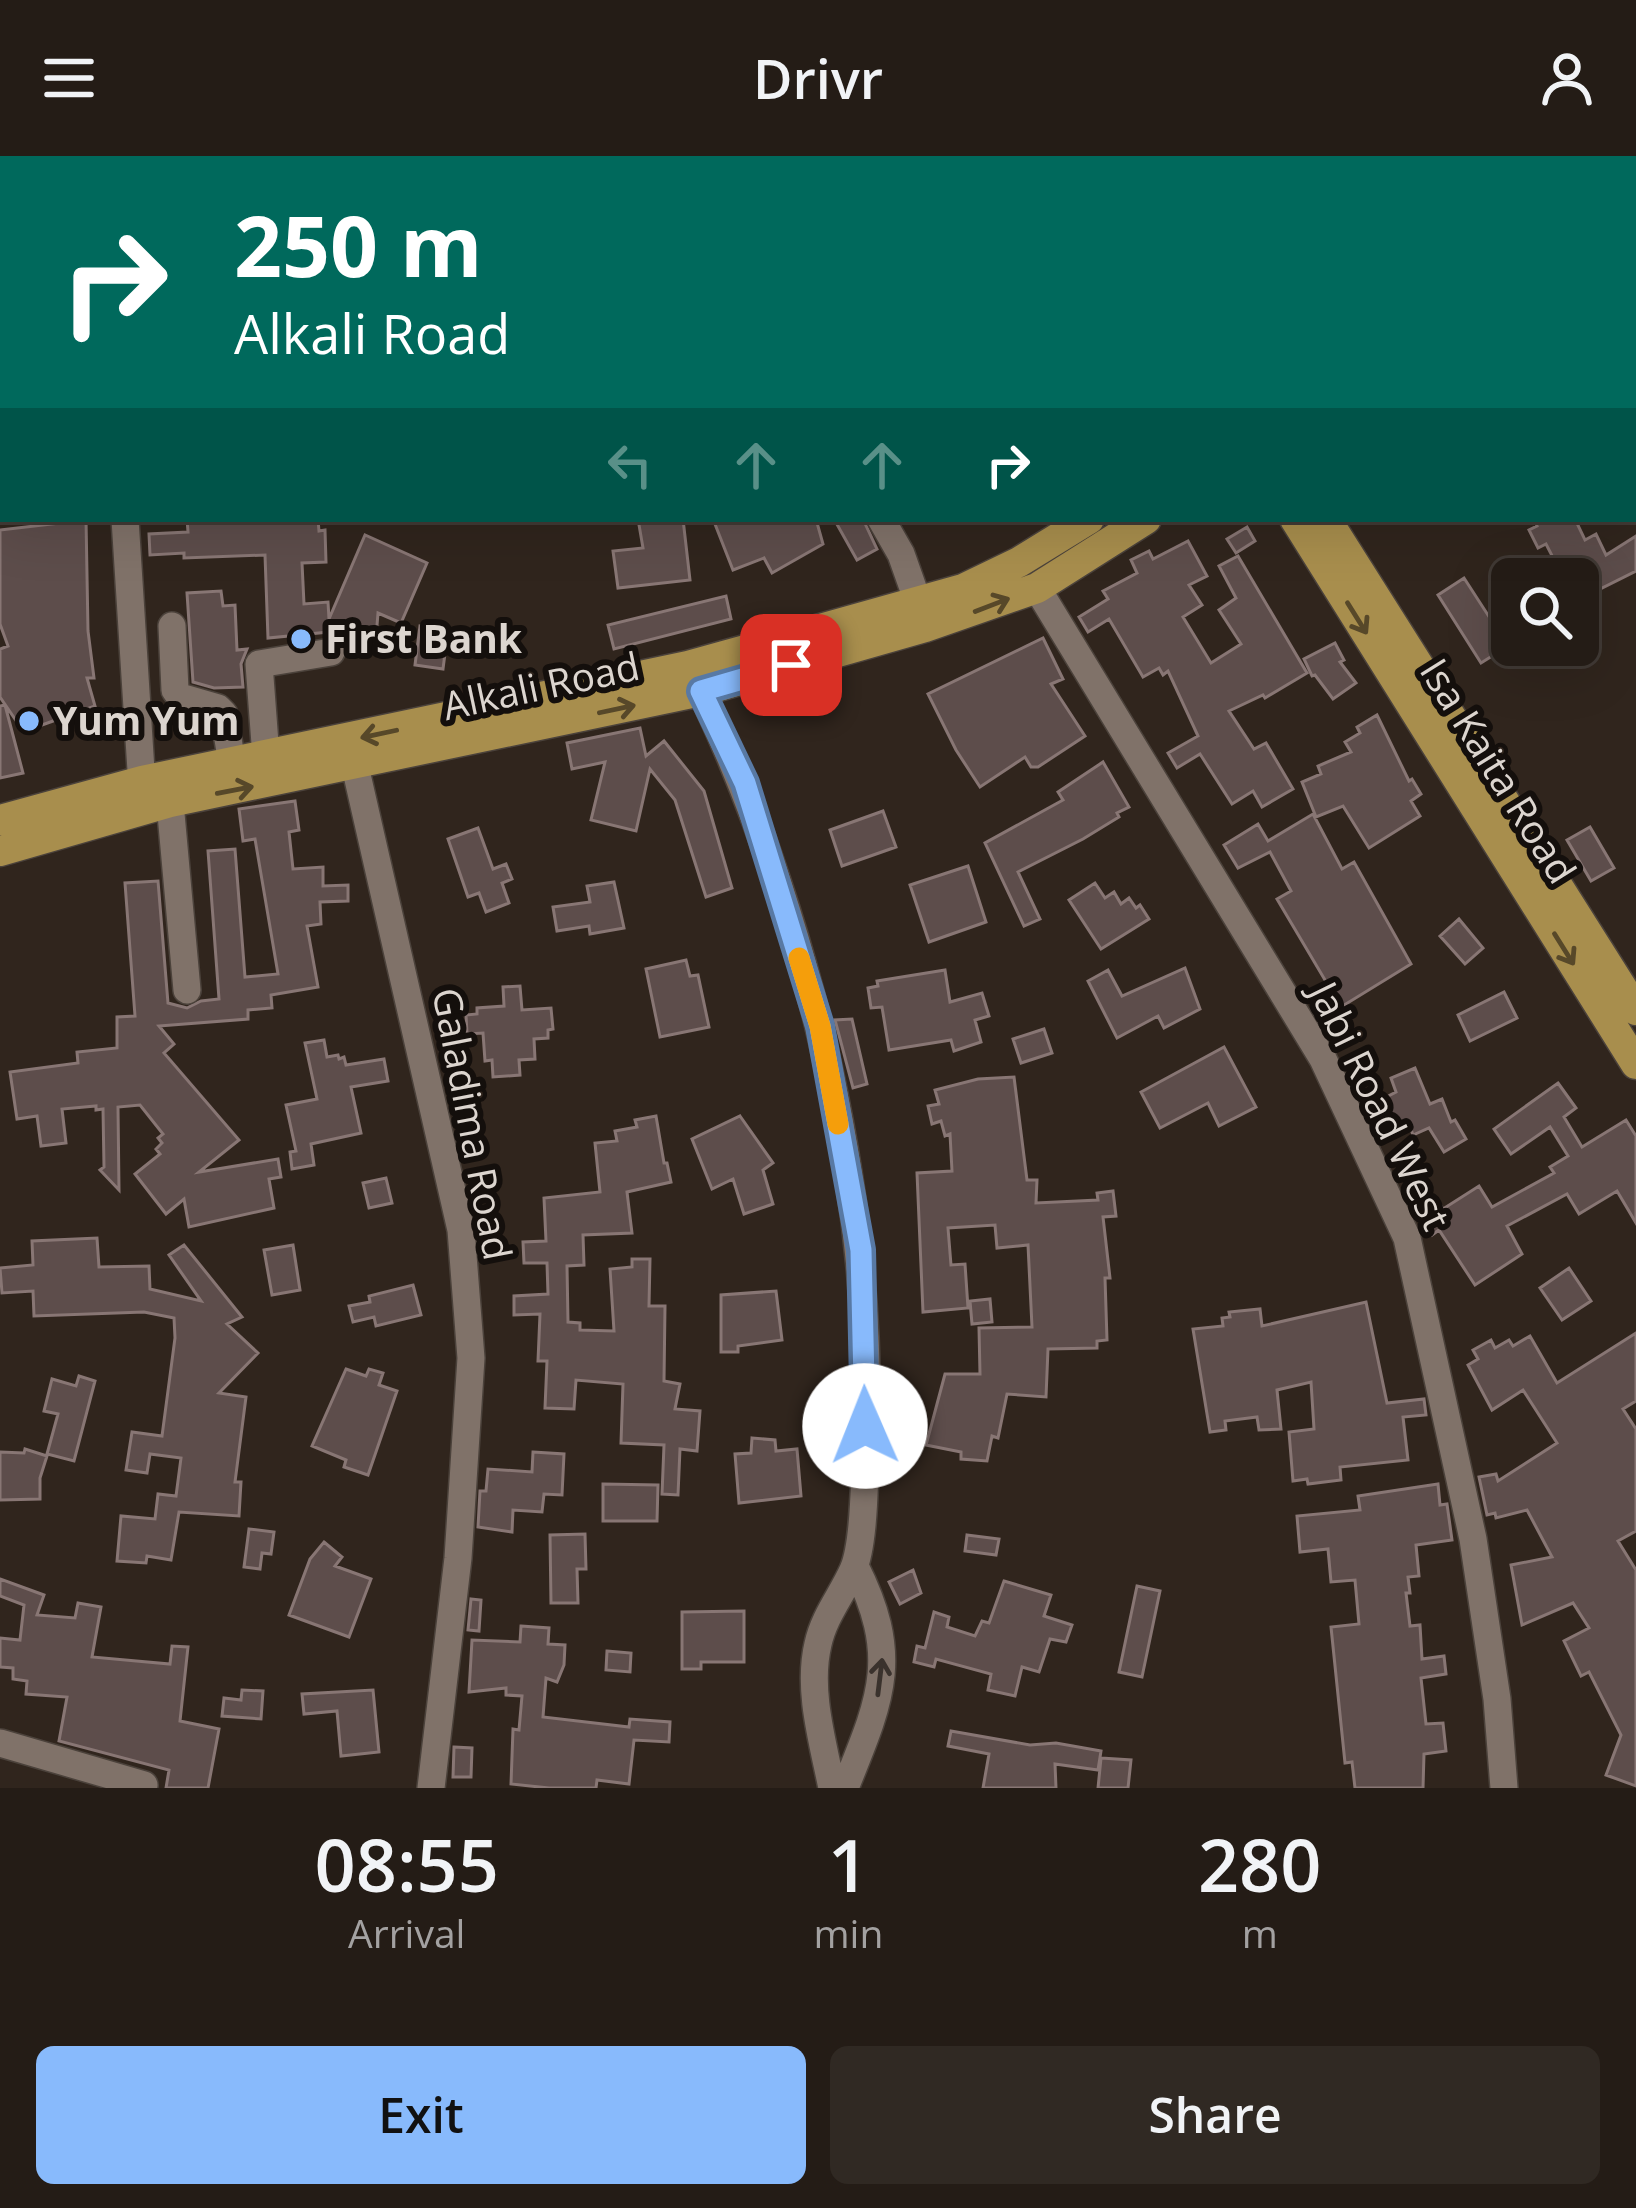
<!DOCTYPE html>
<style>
body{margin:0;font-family:"Open Sans",sans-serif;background:#302923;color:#f1f3f6;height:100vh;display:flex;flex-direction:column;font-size:45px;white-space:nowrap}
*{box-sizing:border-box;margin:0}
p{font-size:39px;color:#a3a1a1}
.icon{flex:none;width:66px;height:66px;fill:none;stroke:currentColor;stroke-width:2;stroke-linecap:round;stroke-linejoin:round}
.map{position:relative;height:1632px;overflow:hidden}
.sheet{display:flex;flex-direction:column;background:#241c16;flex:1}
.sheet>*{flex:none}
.top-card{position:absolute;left:0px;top:0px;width:1638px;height:366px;box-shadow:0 12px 48px #0002,0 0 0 3px #413a35;background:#00695c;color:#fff;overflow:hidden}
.controls{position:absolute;left:1491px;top:402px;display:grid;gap:24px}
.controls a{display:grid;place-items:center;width:108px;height:108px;border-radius:18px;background:#241c16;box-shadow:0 12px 48px #0002,0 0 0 3px #413a35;font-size:60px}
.pin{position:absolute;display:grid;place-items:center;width:102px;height:102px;color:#fff;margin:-51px;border-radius:24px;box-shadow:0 6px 18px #0006}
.me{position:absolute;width:132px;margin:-66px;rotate:359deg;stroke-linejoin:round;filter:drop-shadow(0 0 9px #0008)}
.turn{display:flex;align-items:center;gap:42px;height:252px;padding:0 36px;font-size:54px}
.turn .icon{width:156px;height:156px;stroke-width:2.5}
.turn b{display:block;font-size:84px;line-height:102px}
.lanes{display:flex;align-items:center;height:114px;padding:0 36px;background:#0003;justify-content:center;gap:60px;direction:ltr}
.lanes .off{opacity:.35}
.eta{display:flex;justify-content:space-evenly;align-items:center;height:204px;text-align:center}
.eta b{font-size:72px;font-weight:600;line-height:84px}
.primary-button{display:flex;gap:24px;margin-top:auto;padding:24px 36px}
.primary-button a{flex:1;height:138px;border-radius:18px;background:#88bafc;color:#111;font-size:48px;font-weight:600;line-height:138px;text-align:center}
.primary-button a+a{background:#302923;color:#f1f3f6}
header{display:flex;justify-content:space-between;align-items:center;height:156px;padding:0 36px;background:#241c16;font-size:54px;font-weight:600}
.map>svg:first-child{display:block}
.building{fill:#5d4d4b;stroke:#887674;stroke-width:3}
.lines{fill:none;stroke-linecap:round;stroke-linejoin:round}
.minor-casing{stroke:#4b423b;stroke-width:30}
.major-casing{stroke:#4b423b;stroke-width:33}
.minor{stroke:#807269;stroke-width:27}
.major{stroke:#a88e4d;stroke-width:30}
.oneway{stroke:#574829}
.oneway2{stroke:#3a322d}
.route-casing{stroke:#5879a4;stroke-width:30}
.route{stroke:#88bafc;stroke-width:21}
.slow{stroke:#f59e0b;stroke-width:21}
.poi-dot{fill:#88bafc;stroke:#140f0c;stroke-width:4.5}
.labels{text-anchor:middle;stroke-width:12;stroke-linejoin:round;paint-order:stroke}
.poi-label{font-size:39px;font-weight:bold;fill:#dcd5cf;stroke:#140f0c;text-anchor:start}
.street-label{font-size:39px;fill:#dcd5cf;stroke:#140f0c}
</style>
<header><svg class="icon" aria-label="menu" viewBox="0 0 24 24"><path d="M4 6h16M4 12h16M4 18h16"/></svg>Drivr<svg class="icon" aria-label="person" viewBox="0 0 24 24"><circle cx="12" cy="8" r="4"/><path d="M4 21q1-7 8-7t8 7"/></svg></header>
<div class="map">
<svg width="1636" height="1632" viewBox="0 0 1636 1632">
<rect width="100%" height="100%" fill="#30251d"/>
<path class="building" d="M 68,363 L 86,363 L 88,475 L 94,522 L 87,522 L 95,550 L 42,569 L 39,559 L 17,566 L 0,541 L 0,493 L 8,490 L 0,468 L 0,374 L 69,366 Z
M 187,363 L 318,363 L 319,375 L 325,374 L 326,406 L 302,407 L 304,448 L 328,446 L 329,463 L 365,379 L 427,407 L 401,467 L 378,457 L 376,482 L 360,481 L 359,487 L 344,484 L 338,480 L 339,475 L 268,482 L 265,399 L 184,402 L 184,397 L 150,399 L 149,378 L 188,376 Z
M 638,363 L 683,363 L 690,424 L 618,432 L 613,395 L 643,392 Z
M 713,363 L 816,363 L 823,388 L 772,417 L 764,402 L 733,414 Z
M 834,363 L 863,363 L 877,393 L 857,404 Z
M 1534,363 L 1575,363 L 1585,384 L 1596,378 L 1606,399 L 1636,380 L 1636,415 L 1578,444 L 1578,423 L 1564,423 L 1546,388 L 1538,392 L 1529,374 L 1537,370 Z
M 1247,371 L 1255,385 L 1236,397 L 1227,383 Z
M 1188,385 L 1207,420 L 1189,429 L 1202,449 L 1183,461 L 1211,507 L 1241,488 L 1219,454 L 1236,442 L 1219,410 L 1238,400 L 1307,517 L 1265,542 L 1263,539 L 1229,555 L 1254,593 L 1266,587 L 1293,633 L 1262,651 L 1253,635 L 1232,648 L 1200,598 L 1177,612 L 1168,597 L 1198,580 L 1168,515 L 1163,519 L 1159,512 L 1143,521 L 1109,463 L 1088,476 L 1079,461 L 1108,443 L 1103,435 L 1137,417 L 1131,404 L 1149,395 L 1153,403 Z
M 1464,422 L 1508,490 L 1481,507 L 1438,439 Z
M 221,435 L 223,450 L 235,449 L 237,494 L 247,493 L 241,508 L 243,531 L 214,532 L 193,526 L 187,437 Z
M 726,440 L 731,463 L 614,493 L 608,469 Z
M 420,470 L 448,474 L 443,513 L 415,509 Z
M 1043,482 L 1063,523 L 1051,528 L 1085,580 L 1038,611 L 1031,611 L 1025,601 L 980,631 L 956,594 L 928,538 Z
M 1335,487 L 1344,504 L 1340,506 L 1356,527 L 1333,543 L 1315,519 L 1312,520 L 1304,503 Z
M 5,549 L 23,617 L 0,622 L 0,550 Z
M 1377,559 L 1409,625 L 1412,623 L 1421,638 L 1411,645 L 1420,660 L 1369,692 L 1343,650 L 1316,661 L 1302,626 L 1321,618 L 1318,610 L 1351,596 L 1345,586 L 1360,577 L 1357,571 Z
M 640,572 L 646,600 L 664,585 L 704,635 L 732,732 L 706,741 L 675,644 L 650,613 L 636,675 L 591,664 L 605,606 L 572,613 L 567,587 Z
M 1103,606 L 1129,651 L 1117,657 L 1119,661 L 1083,683 L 1018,716 L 1040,763 L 1024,770 L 985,687 L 1063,644 L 1058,636 Z
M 295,645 L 299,674 L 289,676 L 293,713 L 323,711 L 323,730 L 348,729 L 348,745 L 320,746 L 321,768 L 307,770 L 318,831 L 271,839 L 272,852 L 248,854 L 248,863 L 159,870 L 174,888 L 164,897 L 239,984 L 199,1016 L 278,1003 L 281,1021 L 269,1023 L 274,1052 L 189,1071 L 184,1043 L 166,1058 L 135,1018 L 160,998 L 156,993 L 162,987 L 158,982 L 163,978 L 140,949 L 118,951 L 119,1034 L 100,1014 L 104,1011 L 103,953 L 96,954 L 96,950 L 62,953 L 66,987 L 41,990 L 37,960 L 17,963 L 10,916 L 78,907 L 77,896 L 117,892 L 117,861 L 135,860 L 125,727 L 158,725 L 168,847 L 187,852 L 201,845 L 219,843 L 208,695 L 235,693 L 245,821 L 278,818 L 255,683 L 243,685 L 239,653 Z
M 883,655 L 896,691 L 842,710 L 830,674 Z
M 1313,658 L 1342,713 L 1354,706 L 1411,808 L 1341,851 L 1277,743 L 1291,735 L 1270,696 L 1238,712 L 1224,689 L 1258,668 L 1268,685 Z
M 1590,671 L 1614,712 L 1591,725 L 1567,684 Z
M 478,672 L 493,713 L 506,708 L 512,723 L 502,727 L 509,747 L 486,756 L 479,737 L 468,741 L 448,683 Z
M 968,710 L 986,766 L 929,786 L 910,729 Z
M 614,726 L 624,772 L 590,778 L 589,770 L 557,775 L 553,751 L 590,746 L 587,730 Z
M 1095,727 L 1105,742 L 1114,736 L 1121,748 L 1129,742 L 1136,752 L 1140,749 L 1149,763 L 1101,793 L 1069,744 Z
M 1459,763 L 1483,792 L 1465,808 L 1440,780 Z
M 686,804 L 690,820 L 698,819 L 709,871 L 660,881 L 646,813 Z
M 1185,812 L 1200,853 L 1164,872 L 1158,860 L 1117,882 L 1088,825 L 1108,814 L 1122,840 Z
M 945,814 L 950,846 L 982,837 L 989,860 L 975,864 L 981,886 L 954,895 L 951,884 L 889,894 L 882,851 L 871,852 L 868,832 L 878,830 L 877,825 Z
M 520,830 L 522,854 L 551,852 L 553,873 L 548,874 L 548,882 L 534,883 L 535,903 L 519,904 L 520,919 L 493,921 L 492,904 L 485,905 L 483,877 L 467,878 L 466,859 L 477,858 L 477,852 L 504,850 L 503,831 Z
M 1504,836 L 1517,862 L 1470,885 L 1458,859 Z
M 852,863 L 867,928 L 853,932 L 835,864 Z
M 1044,873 L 1052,897 L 1021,907 L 1013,883 Z
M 324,884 L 327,901 L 338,899 L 339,903 L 344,901 L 346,909 L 384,903 L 388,925 L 351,931 L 361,977 L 311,988 L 314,1009 L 292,1013 L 290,996 L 296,995 L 286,949 L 317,943 L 305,887 Z
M 1224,891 L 1256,951 L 1219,970 L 1208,947 L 1160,972 L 1141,936 Z
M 1415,912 L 1430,948 L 1442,943 L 1451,966 L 1455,964 L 1466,983 L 1444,996 L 1429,972 L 1413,979 L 1408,965 L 1384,978 L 1377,964 L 1380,962 L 1373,948 L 1396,936 L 1391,922 Z
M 1014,921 L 1027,1024 L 1037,1024 L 1036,1047 L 1098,1044 L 1097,1037 L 1113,1035 L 1116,1060 L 1103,1061 L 1110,1122 L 1105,1122 L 1107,1184 L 1097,1185 L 1097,1192 L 1048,1193 L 1046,1241 L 1007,1238 L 998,1282 L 992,1280 L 987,1305 L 961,1303 L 961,1296 L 926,1289 L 945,1218 L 980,1218 L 979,1172 L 1032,1171 L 1028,1089 L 997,1092 L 995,1069 L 948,1072 L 951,1109 L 965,1108 L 968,1152 L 923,1156 L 917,1017 L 952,1015 L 950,978 L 945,980 L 941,965 L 932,968 L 928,950 L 939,948 L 935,934 L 978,923 Z
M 1558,927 L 1576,952 L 1564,961 L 1582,991 L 1626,964 L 1636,980 L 1636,1067 L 1617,1035 L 1579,1058 L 1567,1038 L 1507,1070 L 1522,1098 L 1475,1129 L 1439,1074 L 1432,1079 L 1420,1060 L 1440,1048 L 1443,1053 L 1479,1030 L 1492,1051 L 1554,1017 L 1550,1011 L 1568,1000 L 1550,971 L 1511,998 L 1494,973 Z
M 656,960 L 664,1007 L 667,1007 L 671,1026 L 627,1036 L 632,1077 L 583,1079 L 584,1109 L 567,1110 L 568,1166 L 580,1167 L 580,1174 L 614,1175 L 610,1113 L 632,1111 L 632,1103 L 650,1103 L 649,1150 L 665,1150 L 664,1225 L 680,1228 L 675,1253 L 700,1255 L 697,1295 L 680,1293 L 678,1339 L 662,1338 L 664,1289 L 621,1287 L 623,1228 L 576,1224 L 574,1253 L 545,1252 L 547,1205 L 538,1205 L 540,1158 L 514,1159 L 514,1140 L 548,1138 L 547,1107 L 524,1107 L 523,1086 L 546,1085 L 544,1042 L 600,1036 L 595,987 L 617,985 L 615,975 L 637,971 L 635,964 Z
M 740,960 L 773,1007 L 763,1014 L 773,1048 L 744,1058 L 733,1023 L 712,1033 L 692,983 Z
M 386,1022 L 392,1047 L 369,1052 L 363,1027 Z
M 97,1082 L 99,1111 L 149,1110 L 150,1133 L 201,1145 L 169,1099 L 184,1089 L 242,1161 L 227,1168 L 258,1197 L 219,1237 L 246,1241 L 235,1326 L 241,1326 L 239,1360 L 179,1356 L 171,1404 L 147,1400 L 146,1407 L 117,1405 L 121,1360 L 155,1363 L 158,1338 L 176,1340 L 181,1302 L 150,1298 L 147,1317 L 126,1314 L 132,1276 L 162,1280 L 175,1182 L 174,1162 L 144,1156 L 34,1160 L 33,1135 L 2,1137 L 0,1112 L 33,1109 L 32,1085 Z
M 293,1089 L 300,1134 L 272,1139 L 264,1094 Z
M 1569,1112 L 1591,1145 L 1562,1164 L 1540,1132 Z
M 413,1129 L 421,1159 L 376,1170 L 374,1161 L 353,1166 L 349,1150 L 370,1146 L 369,1140 Z
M 776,1135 L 782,1184 L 738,1190 L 738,1196 L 721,1196 L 721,1139 Z
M 990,1143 L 992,1166 L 972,1168 L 970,1145 Z
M 1366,1146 L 1387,1247 L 1424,1243 L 1426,1259 L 1403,1261 L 1408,1304 L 1340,1311 L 1341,1324 L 1308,1328 L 1307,1323 L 1293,1325 L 1289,1276 L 1314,1273 L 1311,1226 L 1277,1234 L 1281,1273 L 1259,1274 L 1257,1261 L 1225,1265 L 1226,1274 L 1210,1276 L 1193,1173 L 1223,1170 L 1222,1162 L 1230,1161 L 1229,1156 L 1260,1153 L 1262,1170 Z
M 1636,1177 L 1636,1245 L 1623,1253 L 1636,1273 L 1636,1375 L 1618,1385 L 1636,1414 L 1636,1630 L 1606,1619 L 1621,1579 L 1589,1516 L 1581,1520 L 1564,1485 L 1589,1472 L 1573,1447 L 1522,1469 L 1511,1409 L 1552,1401 L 1527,1354 L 1496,1362 L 1495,1357 L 1487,1359 L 1479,1321 L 1496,1318 L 1498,1325 L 1557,1287 L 1523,1234 L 1492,1254 L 1468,1209 L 1478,1203 L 1473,1194 L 1491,1184 L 1495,1192 L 1509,1184 L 1513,1190 L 1530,1180 L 1557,1227 Z
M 346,1213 L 366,1220 L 369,1213 L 383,1217 L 379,1229 L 397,1235 L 368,1319 L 344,1311 L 346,1304 L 312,1290 Z
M 79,1220 L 95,1225 L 74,1305 L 47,1298 L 58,1258 L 44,1255 L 52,1223 L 76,1230 Z
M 752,1282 L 775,1284 L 776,1295 L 797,1293 L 801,1340 L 739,1347 L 735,1298 L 751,1297 Z
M 25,1293 L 47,1300 L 40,1322 L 40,1343 L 0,1344 L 0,1296 L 24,1297 Z
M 533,1296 L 564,1298 L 562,1339 L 544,1338 L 542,1356 L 513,1354 L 512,1376 L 478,1371 L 480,1335 L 486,1335 L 488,1313 L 532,1316 Z
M 603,1328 L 658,1329 L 657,1365 L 603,1365 Z
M 1438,1328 L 1440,1349 L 1447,1348 L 1452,1384 L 1416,1389 L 1419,1420 L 1408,1421 L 1410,1437 L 1406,1437 L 1410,1470 L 1420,1469 L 1422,1503 L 1444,1500 L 1446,1518 L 1421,1522 L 1426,1568 L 1443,1567 L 1446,1595 L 1424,1598 L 1423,1632 L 1355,1632 L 1352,1606 L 1345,1607 L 1331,1471 L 1359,1468 L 1355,1424 L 1331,1426 L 1328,1393 L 1300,1396 L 1297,1360 L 1360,1354 L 1358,1340 Z
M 249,1373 L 274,1376 L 271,1398 L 262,1397 L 260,1413 L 244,1411 Z
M 585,1378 L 586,1413 L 577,1413 L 578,1447 L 551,1447 L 550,1379 Z
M 967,1379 L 999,1383 L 996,1399 L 965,1395 Z
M 324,1386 L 342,1401 L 335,1410 L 371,1423 L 349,1481 L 289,1459 L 310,1403 Z
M 913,1414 L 921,1437 L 900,1448 L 889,1426 Z
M 0,1423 L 44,1439 L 37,1459 L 75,1462 L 78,1447 L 101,1451 L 92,1501 L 170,1508 L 172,1490 L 188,1491 L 180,1565 L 219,1573 L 208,1632 L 166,1632 L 169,1614 L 59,1585 L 67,1541 L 26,1538 L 27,1525 L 13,1523 L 13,1512 L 0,1511 L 0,1482 L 20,1484 L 24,1449 L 0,1440 Z
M 1004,1425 L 1051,1439 L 1044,1460 L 1072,1469 L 1066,1486 L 1050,1483 L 1039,1516 L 1022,1511 L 1015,1540 L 988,1534 L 991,1518 L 936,1503 L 934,1511 L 914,1506 L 917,1490 L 925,1492 L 934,1456 L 949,1461 L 947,1471 L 975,1480 L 982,1465 L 989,1467 Z
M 1137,1430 L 1160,1435 L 1142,1521 L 1119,1516 Z
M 471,1443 L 481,1444 L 479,1475 L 468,1474 Z
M 744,1455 L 744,1506 L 701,1506 L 701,1513 L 682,1513 L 682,1456 Z
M 521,1470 L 549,1472 L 548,1488 L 565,1489 L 564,1509 L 557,1526 L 546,1522 L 543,1561 L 629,1571 L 630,1563 L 670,1566 L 669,1586 L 634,1584 L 629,1628 L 597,1624 L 596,1632 L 549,1632 L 511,1628 L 513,1573 L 519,1574 L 522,1540 L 506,1539 L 506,1532 L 469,1536 L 472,1484 L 520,1486 Z
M 607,1495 L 631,1497 L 630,1516 L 606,1514 Z
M 242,1534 L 263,1535 L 261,1563 L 222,1560 L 224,1542 L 241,1544 Z
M 373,1534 L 379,1596 L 341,1600 L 337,1555 L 304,1558 L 302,1538 Z
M 951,1575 L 1030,1589 L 1056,1587 L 1101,1595 L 1098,1614 L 1055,1608 L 1056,1632 L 983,1632 L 989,1598 L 948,1590 Z
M 454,1591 L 472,1592 L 471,1621 L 453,1621 Z
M 1101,1602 L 1131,1604 L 1128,1632 L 1098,1632 Z"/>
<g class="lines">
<defs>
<path id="minor" d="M 103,0 L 103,3
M 602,3 L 611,0
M 125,363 L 143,646
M 881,363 L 901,398 L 918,446
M 1037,432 L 1323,903 L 1407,1082 L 1473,1383 L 1497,1543 L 1504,1632
M 172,470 L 175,534 L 180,541 L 218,552 L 224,558 L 232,608
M 701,535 C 811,770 878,1054 865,1314 C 864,1340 863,1391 853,1414 C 842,1439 824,1460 818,1488 C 807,1534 823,1587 832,1632
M 266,601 L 259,508 L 331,496
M 355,610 L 461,1074 L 471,1202 L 458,1402 L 431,1632
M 168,625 L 187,834
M 0,1587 L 144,1629
M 845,1632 C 881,1543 901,1501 855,1410"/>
<path id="major" d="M 1433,3 L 1435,0
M 1464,3 L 1466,0
M 1295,363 L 1636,908
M 1326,363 L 1636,854
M 0,664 L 142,625 L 688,510 L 963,433 L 1019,406 L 1089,363
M 0,695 L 170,646 L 701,535 L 925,471 L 1037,432 L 1146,363"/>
</defs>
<use href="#minor" class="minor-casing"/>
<use href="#major" class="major-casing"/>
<use href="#minor" class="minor"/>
<use href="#major" class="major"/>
</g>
<defs><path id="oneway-shaft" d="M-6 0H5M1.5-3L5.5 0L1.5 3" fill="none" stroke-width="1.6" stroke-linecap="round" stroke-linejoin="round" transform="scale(3)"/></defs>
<g class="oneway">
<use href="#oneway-shaft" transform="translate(992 449) rotate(-21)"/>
<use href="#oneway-shaft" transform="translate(1357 462) rotate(58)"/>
<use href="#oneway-shaft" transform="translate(617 553) rotate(-12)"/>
<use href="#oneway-shaft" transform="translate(379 578) rotate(168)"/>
<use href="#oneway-shaft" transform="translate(235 634) rotate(-11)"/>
<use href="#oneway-shaft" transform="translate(1564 793) rotate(58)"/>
</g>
<use class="oneway2" href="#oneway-shaft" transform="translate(880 1521) rotate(-83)"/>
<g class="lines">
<defs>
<path id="route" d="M 791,509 L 701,535 L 745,627 L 820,870 L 861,1094 L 865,1270"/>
</defs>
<use href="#route" class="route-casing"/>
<use href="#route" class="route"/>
<path class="slow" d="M 799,802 L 820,870 L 838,968"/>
</g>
<g class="poi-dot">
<circle cx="301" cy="483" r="12"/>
<circle cx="29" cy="565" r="12"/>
</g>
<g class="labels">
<g class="poi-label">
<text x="325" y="497">First Bank</text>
<text x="53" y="579">Yum Yum</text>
</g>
<g class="street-label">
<text transform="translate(541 530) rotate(-12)" y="14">Alkali Road</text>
<text transform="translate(1498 615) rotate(58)" y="14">Isa Kaita Road</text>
<text transform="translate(1380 950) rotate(64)" y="14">Jabi Road West</text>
<text transform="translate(472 968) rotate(79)" y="14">Galadima Road</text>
</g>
</g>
</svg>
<div class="controls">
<a><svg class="icon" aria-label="search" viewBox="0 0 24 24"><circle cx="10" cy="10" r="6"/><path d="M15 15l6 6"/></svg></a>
</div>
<div class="pin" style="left:791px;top:509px;background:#d93025"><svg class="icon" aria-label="arrive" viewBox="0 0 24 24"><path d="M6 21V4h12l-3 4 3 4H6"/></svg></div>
<svg class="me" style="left:865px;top:1270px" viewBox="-20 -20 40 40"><circle r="19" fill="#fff"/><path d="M0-13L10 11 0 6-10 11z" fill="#88bafc"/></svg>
<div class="top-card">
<div class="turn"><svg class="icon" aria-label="right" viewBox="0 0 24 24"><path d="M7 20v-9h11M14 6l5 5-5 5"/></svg><div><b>250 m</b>Alkali Road</div></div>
<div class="lanes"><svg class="icon off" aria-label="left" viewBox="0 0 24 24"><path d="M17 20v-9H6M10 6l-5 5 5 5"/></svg><svg class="icon off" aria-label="ahead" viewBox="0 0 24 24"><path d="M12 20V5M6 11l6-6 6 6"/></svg><svg class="icon off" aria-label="ahead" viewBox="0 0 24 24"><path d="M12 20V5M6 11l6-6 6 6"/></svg><svg class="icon" aria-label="right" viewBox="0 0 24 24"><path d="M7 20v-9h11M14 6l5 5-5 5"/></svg></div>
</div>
</div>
<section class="sheet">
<div class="eta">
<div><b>08:55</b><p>Arrival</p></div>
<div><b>1</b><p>min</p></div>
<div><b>280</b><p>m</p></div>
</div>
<div class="primary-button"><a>Exit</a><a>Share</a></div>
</section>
